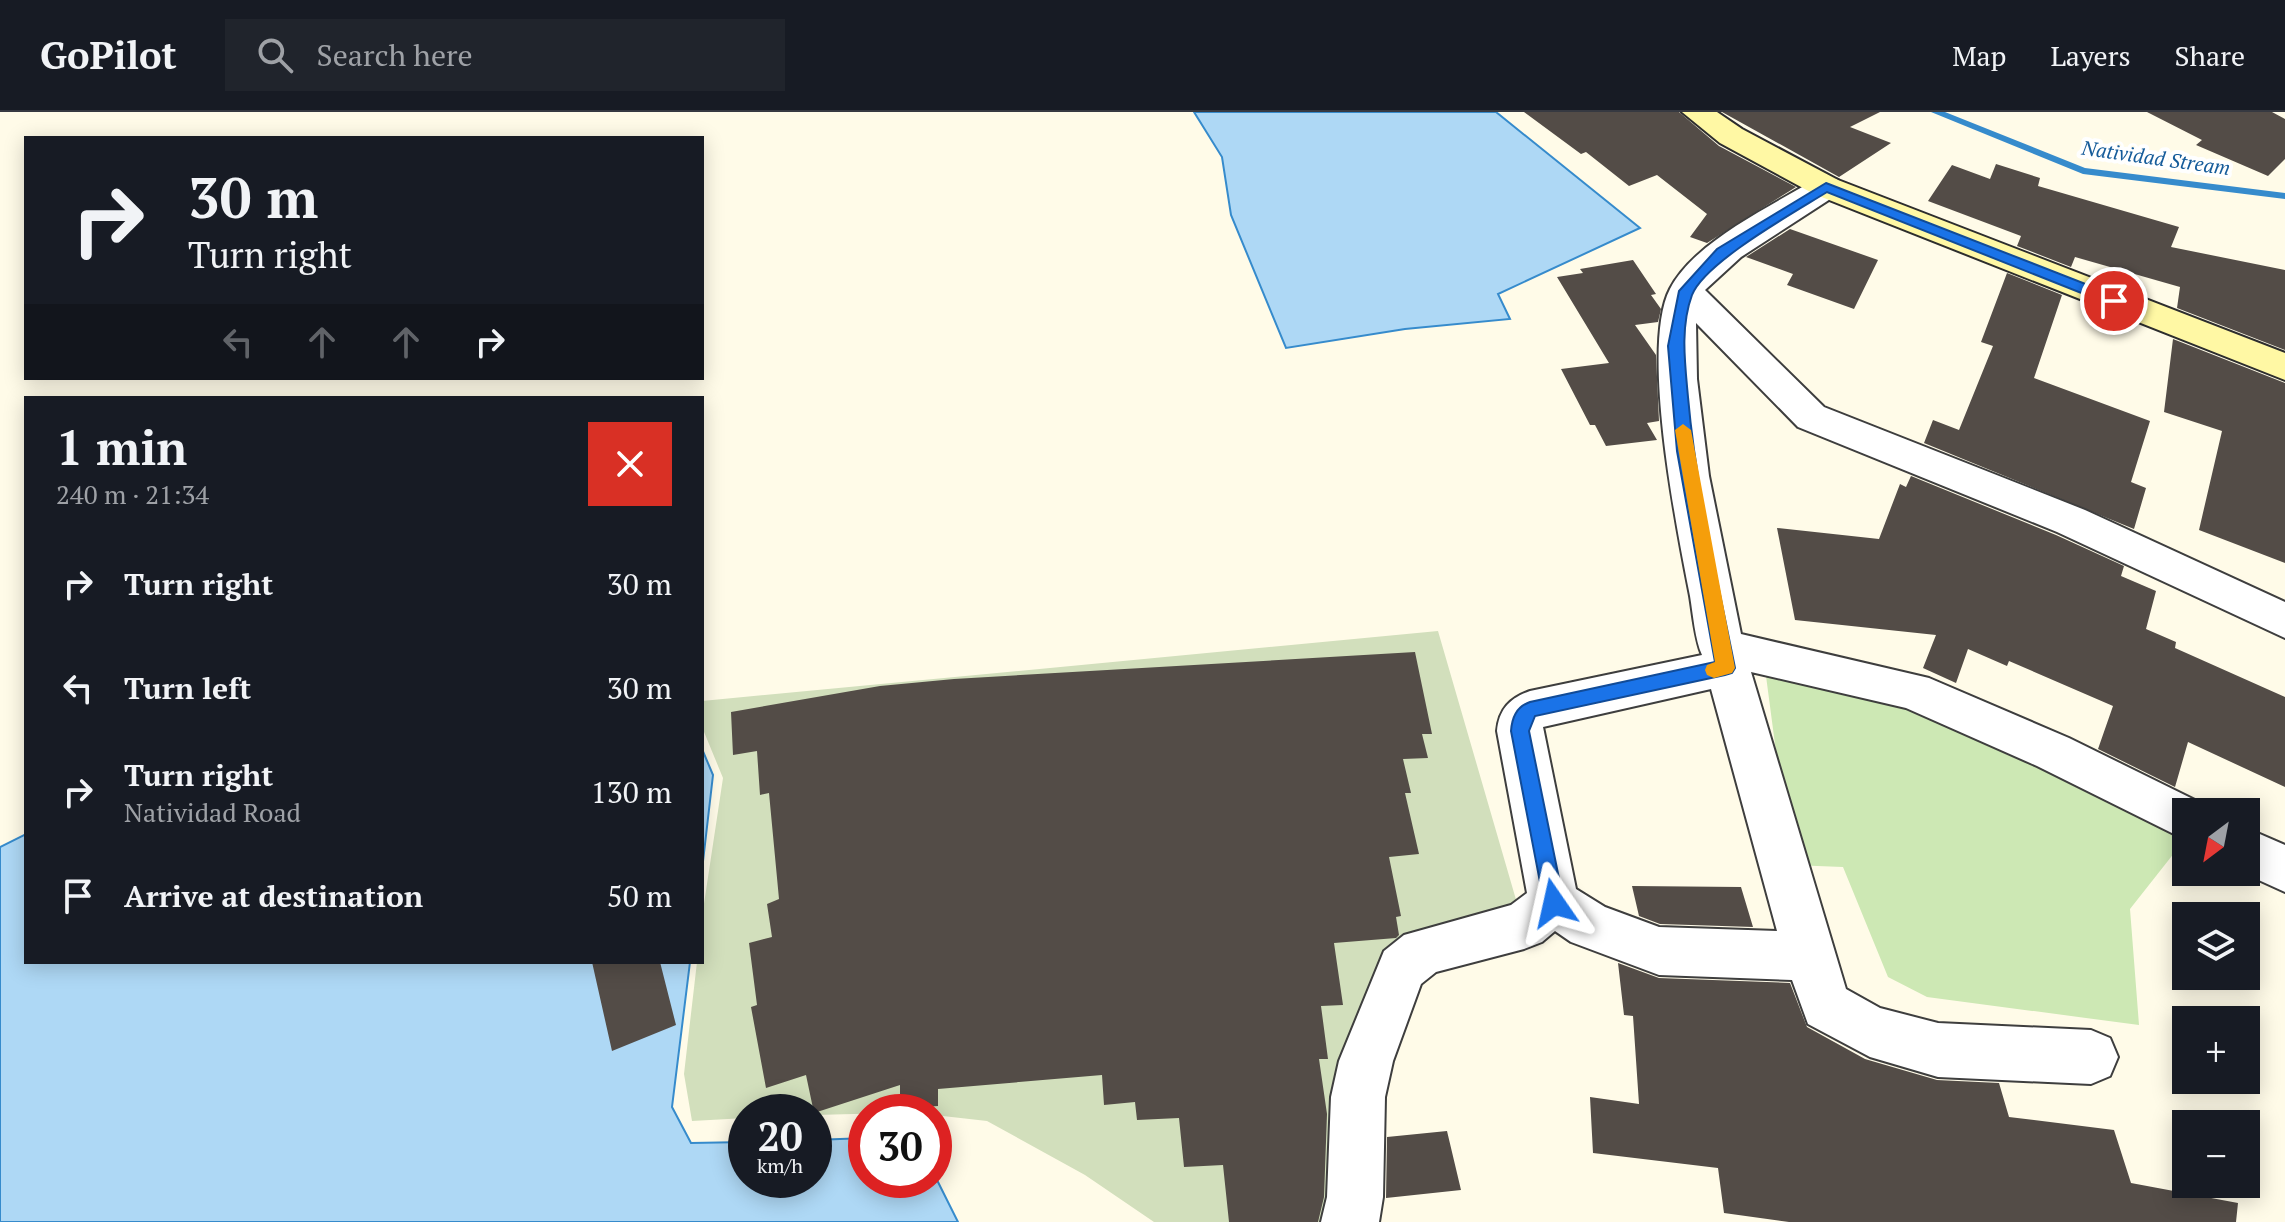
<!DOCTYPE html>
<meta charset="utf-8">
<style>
body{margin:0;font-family:"PT Serif",serif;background:#20242c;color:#f1f3f6;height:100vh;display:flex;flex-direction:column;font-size:30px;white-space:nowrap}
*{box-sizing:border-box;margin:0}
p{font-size:26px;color:#9ea1a6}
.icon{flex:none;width:44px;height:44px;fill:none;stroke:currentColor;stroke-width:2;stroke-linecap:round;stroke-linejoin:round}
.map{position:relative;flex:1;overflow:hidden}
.details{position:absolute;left:24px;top:284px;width:680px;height:568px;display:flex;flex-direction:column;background:#171b24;border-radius:0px;box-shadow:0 4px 20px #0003}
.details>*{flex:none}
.banner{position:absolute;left:24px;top:24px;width:680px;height:244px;border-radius:0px;box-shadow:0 4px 20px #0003;background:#171b24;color:#f1f3f6;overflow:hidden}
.needle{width:52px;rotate:212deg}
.buttons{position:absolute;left:2172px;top:686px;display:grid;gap:16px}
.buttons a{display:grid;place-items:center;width:88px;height:88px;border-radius:0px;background:#171b24;box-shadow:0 4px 20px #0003;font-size:40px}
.speed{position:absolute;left:728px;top:982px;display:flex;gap:16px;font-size:40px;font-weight:700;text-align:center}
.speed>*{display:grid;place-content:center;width:104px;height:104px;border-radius:50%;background:#171b24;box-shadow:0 4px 20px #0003;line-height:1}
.speed small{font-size:20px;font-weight:400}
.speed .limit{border:12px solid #d22;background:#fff;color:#111}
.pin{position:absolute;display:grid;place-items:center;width:68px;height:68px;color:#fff;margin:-34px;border:4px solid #fff;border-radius:50%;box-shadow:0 2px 8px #0007}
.me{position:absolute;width:88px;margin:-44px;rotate:349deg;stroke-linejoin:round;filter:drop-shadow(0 0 6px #0008)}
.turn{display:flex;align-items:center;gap:28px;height:168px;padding:0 32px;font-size:36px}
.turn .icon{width:104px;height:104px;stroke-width:2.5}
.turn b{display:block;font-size:56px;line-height:68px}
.lanes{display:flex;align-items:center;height:76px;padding:0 32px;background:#0003;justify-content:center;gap:40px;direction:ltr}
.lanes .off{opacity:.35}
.round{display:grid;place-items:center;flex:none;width:84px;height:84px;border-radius:0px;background:#20242c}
.headline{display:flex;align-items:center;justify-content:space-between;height:136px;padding:0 32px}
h1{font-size:48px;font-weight:700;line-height:60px}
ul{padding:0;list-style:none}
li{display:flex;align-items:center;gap:24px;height:104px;padding:0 32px}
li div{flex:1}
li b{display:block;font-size:30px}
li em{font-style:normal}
header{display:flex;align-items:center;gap:48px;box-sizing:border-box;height:112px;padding:0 40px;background:#171b24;border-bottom:2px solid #363941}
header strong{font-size:38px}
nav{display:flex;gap:44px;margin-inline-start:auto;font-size:28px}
.search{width:560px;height:72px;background:#20242c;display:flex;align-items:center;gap:20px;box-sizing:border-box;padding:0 28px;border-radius:0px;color:#9ea1a6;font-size:30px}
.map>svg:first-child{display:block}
.green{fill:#cde8b4}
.cemetery{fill:#d2dfbc}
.water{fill:#aed8f5;stroke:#368bcc;stroke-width:2}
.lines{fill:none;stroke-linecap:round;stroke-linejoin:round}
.stream{fill:#368bcc;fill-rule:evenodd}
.building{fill:#534c47}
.street-casing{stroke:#3e3e3e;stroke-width:4}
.secondary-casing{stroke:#2d2d2d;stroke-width:4}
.street{fill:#fff;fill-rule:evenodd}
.secondary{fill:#fff8a4;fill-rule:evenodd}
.route{fill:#1a73e8;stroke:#114b97;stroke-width:2}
.slow{fill:#f59e0b}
.labels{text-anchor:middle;stroke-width:8;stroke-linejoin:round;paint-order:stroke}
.far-water-label{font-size:20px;font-style:italic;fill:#165c9a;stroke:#fff}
</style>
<header>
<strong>GoPilot</strong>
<div class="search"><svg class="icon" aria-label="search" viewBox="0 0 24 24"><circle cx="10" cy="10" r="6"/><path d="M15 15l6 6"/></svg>Search here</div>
<nav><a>Map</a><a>Layers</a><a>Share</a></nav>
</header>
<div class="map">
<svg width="2285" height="1110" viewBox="0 0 2285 1110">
<rect width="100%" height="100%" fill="#fffbe8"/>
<path class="green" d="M 1766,564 L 1926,596 L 2186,726 L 2130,797 L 2139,913 L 1927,885 L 1888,865 L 1843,755 L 1791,753 Z"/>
<path class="cemetery" d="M 1438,519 L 1519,798 L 1392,846 L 1350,1110 L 1154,1110 L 1085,1063 L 987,1009 L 934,1003 L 934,1000 L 814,1003 L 814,1000 L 746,1000 L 746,1006 L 692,1009 L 684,962 L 697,850 L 702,850 L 702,805 L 723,666 L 702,615 L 702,589 Z"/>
<path class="water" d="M 1194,0 L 1496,0 L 1640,116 L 1498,182 L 1510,207 L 1405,217 L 1286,236 L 1231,103 L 1222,45 Z
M 702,637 L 713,663 L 702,758 Z
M 26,722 L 26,850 L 690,850 L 672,995 L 691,1031 L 746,1030 L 746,1068 L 814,1068 L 814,1028 L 866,1026 L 866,1068 L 934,1068 L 934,1062 L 958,1110 L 0,1110 L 0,735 Z"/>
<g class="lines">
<path class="stream" d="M 1931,0 L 1945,0 L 2085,56 L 2285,81 L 2285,87 L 2083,62 Z"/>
</g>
<path class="building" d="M 1524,0 L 1679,0 L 1719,34 L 1796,75 L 1707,131 L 1690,125 L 1707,102 L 1657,63 L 1629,74 L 1586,40 L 1581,42 Z
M 1722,0 L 1880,0 L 1850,15 L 1891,31 L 1839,65 Z
M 2147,0 L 2272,0 L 2285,7 L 2285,47 L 2268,64 L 2196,33 L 2202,28 Z
M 1996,52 L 2040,66 L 2038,74 L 2179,115 L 2171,135 L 2285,158 L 2285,238 L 2177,196 L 2180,175 L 2075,145 L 2071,155 L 2017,134 L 2021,124 L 1928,89 L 1952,53 L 1990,67 Z
M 1790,117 L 1878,148 L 1854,197 L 1787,173 L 1793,162 L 1746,145 Z
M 1633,148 L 1656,182 L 1651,183 L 1661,197 L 1658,210 L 1635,213 L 1656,243 L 1659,309 L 1647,311 L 1657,328 L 1606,334 L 1595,313 L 1590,313 L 1561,257 L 1609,251 L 1557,165 L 1583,161 L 1580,157 Z
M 2007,161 L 2062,183 L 2034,266 L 2150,309 L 2131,370 L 2146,376 L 2134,417 L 1924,331 L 1933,308 L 1959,318 L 1993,234 L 1981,230 Z
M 2173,227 L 2285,271 L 2285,451 L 2199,418 L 2222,319 L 2164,300 Z
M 1911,364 L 2056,423 L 2124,454 L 2121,464 L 2156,479 L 2146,517 L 2176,530 L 2175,536 L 2285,585 L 2285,675 L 2188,630 L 2175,675 L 2098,637 L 2113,594 L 2009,549 L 2007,554 L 1968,537 L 1956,571 L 1923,556 L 1936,523 L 1795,508 L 1777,416 L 1879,427 L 1900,372 L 1906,375 Z
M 1415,540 L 1432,622 L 1422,622 L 1428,646 L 1403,647 L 1411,681 L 1405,681 L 1419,742 L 1389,745 L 1401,804 L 1396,805 L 1399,823 L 1396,826 L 1334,831 L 1343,893 L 1321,894 L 1328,947 L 1319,947 L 1327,1002 L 1324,1085 L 1318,1110 L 1229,1110 L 1223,1053 L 1184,1055 L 1179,1006 L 1137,1008 L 1135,990 L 1104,993 L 1102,963 L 938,977 L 938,994 L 900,997 L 900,973 L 814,1001 L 806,963 L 766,976 L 751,895 L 757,893 L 749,831 L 772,825 L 767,792 L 779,787 L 769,681 L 760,683 L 757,639 L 733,643 L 731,600 L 880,574 L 954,567 Z
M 1632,774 L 1741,775 L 1753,815 L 1660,812 L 1639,804 Z
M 592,850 L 660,850 L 676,913 L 612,939 Z
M 1618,851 L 1659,866 L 1790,871 L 1807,915 L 1865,947 L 1937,968 L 1999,971 L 2009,1005 L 2114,1018 L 2131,1071 L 2238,1091 L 2236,1110 L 1789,1110 L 1724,1101 L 1718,1056 L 1593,1041 L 1590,985 L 1639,992 L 1633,904 L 1624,903 Z
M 1447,1019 L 1461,1078 L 1386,1086 L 1387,1025 Z"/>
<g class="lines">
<defs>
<path id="street" d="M 1826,65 L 1838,68 L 1842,75 L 1838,82 L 1741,145 L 1705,178 L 1824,295 L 2085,398 L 2285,490 L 2285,526 L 2057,420 L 1798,315 L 1696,211 L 1697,267 L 1709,364 L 1741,522 L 1929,566 L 2069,626 L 2203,692 L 2207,700 L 2186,700 L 2186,728 L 2037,654 L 1906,596 L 1751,560 L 1846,877 L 1880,896 L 1938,911 L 2091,918 L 2110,926 L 2118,945 L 2110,964 L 2091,972 L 1938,965 L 1870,945 L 1808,912 L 1792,868 L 1659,863 L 1571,830 L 1555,819 L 1542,830 L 1524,837 L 1436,860 L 1421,872 L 1393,949 L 1385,985 L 1383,1085 L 1379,1110 L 1321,1110 L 1327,1085 L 1331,985 L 1339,949 L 1384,839 L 1404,823 L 1511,793 L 1527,781 L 1497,619 C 1499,597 1510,586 1530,579 L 1702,543 C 1695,528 1693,502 1690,484 C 1677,418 1640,234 1670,177 C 1694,130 1770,95 1814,68 ZM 1711,577 L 1777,819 L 1659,815 L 1605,795 L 1576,777 L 1543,615 Z
M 2246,716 L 2285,733 L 2285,780 L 2241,760 L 2246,760 Z"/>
<path id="secondary" d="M 1682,0 L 1717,0 L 1742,17 L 1838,68 L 2285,241 L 2285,268 L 1814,82 L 1720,31 Z"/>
</defs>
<use href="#street" class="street-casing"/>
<use href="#secondary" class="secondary-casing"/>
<use href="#street" class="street"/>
<use href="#secondary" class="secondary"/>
</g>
<path class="route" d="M 1826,71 L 2119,185 L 2122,189 L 2119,192 L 2109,192 L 1827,80 C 1795,100 1705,150 1692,183 C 1680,215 1685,252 1688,285 C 1696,376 1717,466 1735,556 L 1732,561 L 1725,563 L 1535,604 L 1529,619 L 1564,791 L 1561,798 L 1554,800 L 1547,798 L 1544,791 L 1511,619 C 1512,606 1516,595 1530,590 L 1715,550 L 1677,339 L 1668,234 L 1679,179 L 1717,137 Z"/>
<path class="slow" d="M 1683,312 L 1691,318 L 1735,556 L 1732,561 L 1714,566 L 1707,563 L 1705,558 L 1707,553 L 1715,550 L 1675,318 Z"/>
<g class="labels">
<g class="far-water-label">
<text transform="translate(2156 46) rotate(8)" y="7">Natividad Stream</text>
</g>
</g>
</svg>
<div class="buttons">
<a><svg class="needle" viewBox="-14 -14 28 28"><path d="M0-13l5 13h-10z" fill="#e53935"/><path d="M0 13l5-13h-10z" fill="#9ea1a6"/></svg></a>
<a><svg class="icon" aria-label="layers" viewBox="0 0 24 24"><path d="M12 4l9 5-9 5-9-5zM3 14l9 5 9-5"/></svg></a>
<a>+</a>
<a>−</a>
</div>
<div class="speed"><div>20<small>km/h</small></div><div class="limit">30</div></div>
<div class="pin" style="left:2114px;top:189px;background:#d93025"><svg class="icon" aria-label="arrive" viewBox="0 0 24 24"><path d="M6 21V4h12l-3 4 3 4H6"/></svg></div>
<svg class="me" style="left:1554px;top:791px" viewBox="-20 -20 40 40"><path d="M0-17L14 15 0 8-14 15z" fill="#1a73e8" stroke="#fff" stroke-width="4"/></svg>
<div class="banner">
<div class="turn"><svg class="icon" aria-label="right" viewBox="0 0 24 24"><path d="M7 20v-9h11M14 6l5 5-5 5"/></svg><div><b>30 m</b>Turn right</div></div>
<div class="lanes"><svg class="icon off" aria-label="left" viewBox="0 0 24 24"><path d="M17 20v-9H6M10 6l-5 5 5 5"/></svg><svg class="icon off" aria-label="ahead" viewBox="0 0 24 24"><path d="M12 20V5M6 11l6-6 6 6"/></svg><svg class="icon off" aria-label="ahead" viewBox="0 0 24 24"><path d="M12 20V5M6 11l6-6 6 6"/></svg><svg class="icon" aria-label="right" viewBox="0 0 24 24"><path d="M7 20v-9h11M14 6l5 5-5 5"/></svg></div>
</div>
<section class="details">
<div class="headline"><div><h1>1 min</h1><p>240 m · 21:34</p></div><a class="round" style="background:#d93025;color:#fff"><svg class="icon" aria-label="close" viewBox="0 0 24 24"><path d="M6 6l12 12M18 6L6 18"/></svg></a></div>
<ul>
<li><svg class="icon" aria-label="right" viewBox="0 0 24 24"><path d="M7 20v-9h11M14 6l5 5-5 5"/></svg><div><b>Turn right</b></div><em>30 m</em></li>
<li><svg class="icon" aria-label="left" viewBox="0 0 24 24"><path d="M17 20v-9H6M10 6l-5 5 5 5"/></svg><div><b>Turn left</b></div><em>30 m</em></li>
<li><svg class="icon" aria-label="right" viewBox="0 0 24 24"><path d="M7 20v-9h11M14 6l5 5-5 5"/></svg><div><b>Turn right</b><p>Natividad Road</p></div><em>130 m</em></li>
<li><svg class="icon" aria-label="arrive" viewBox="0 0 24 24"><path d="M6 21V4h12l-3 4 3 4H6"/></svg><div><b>Arrive at destination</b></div><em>50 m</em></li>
</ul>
</section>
</div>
